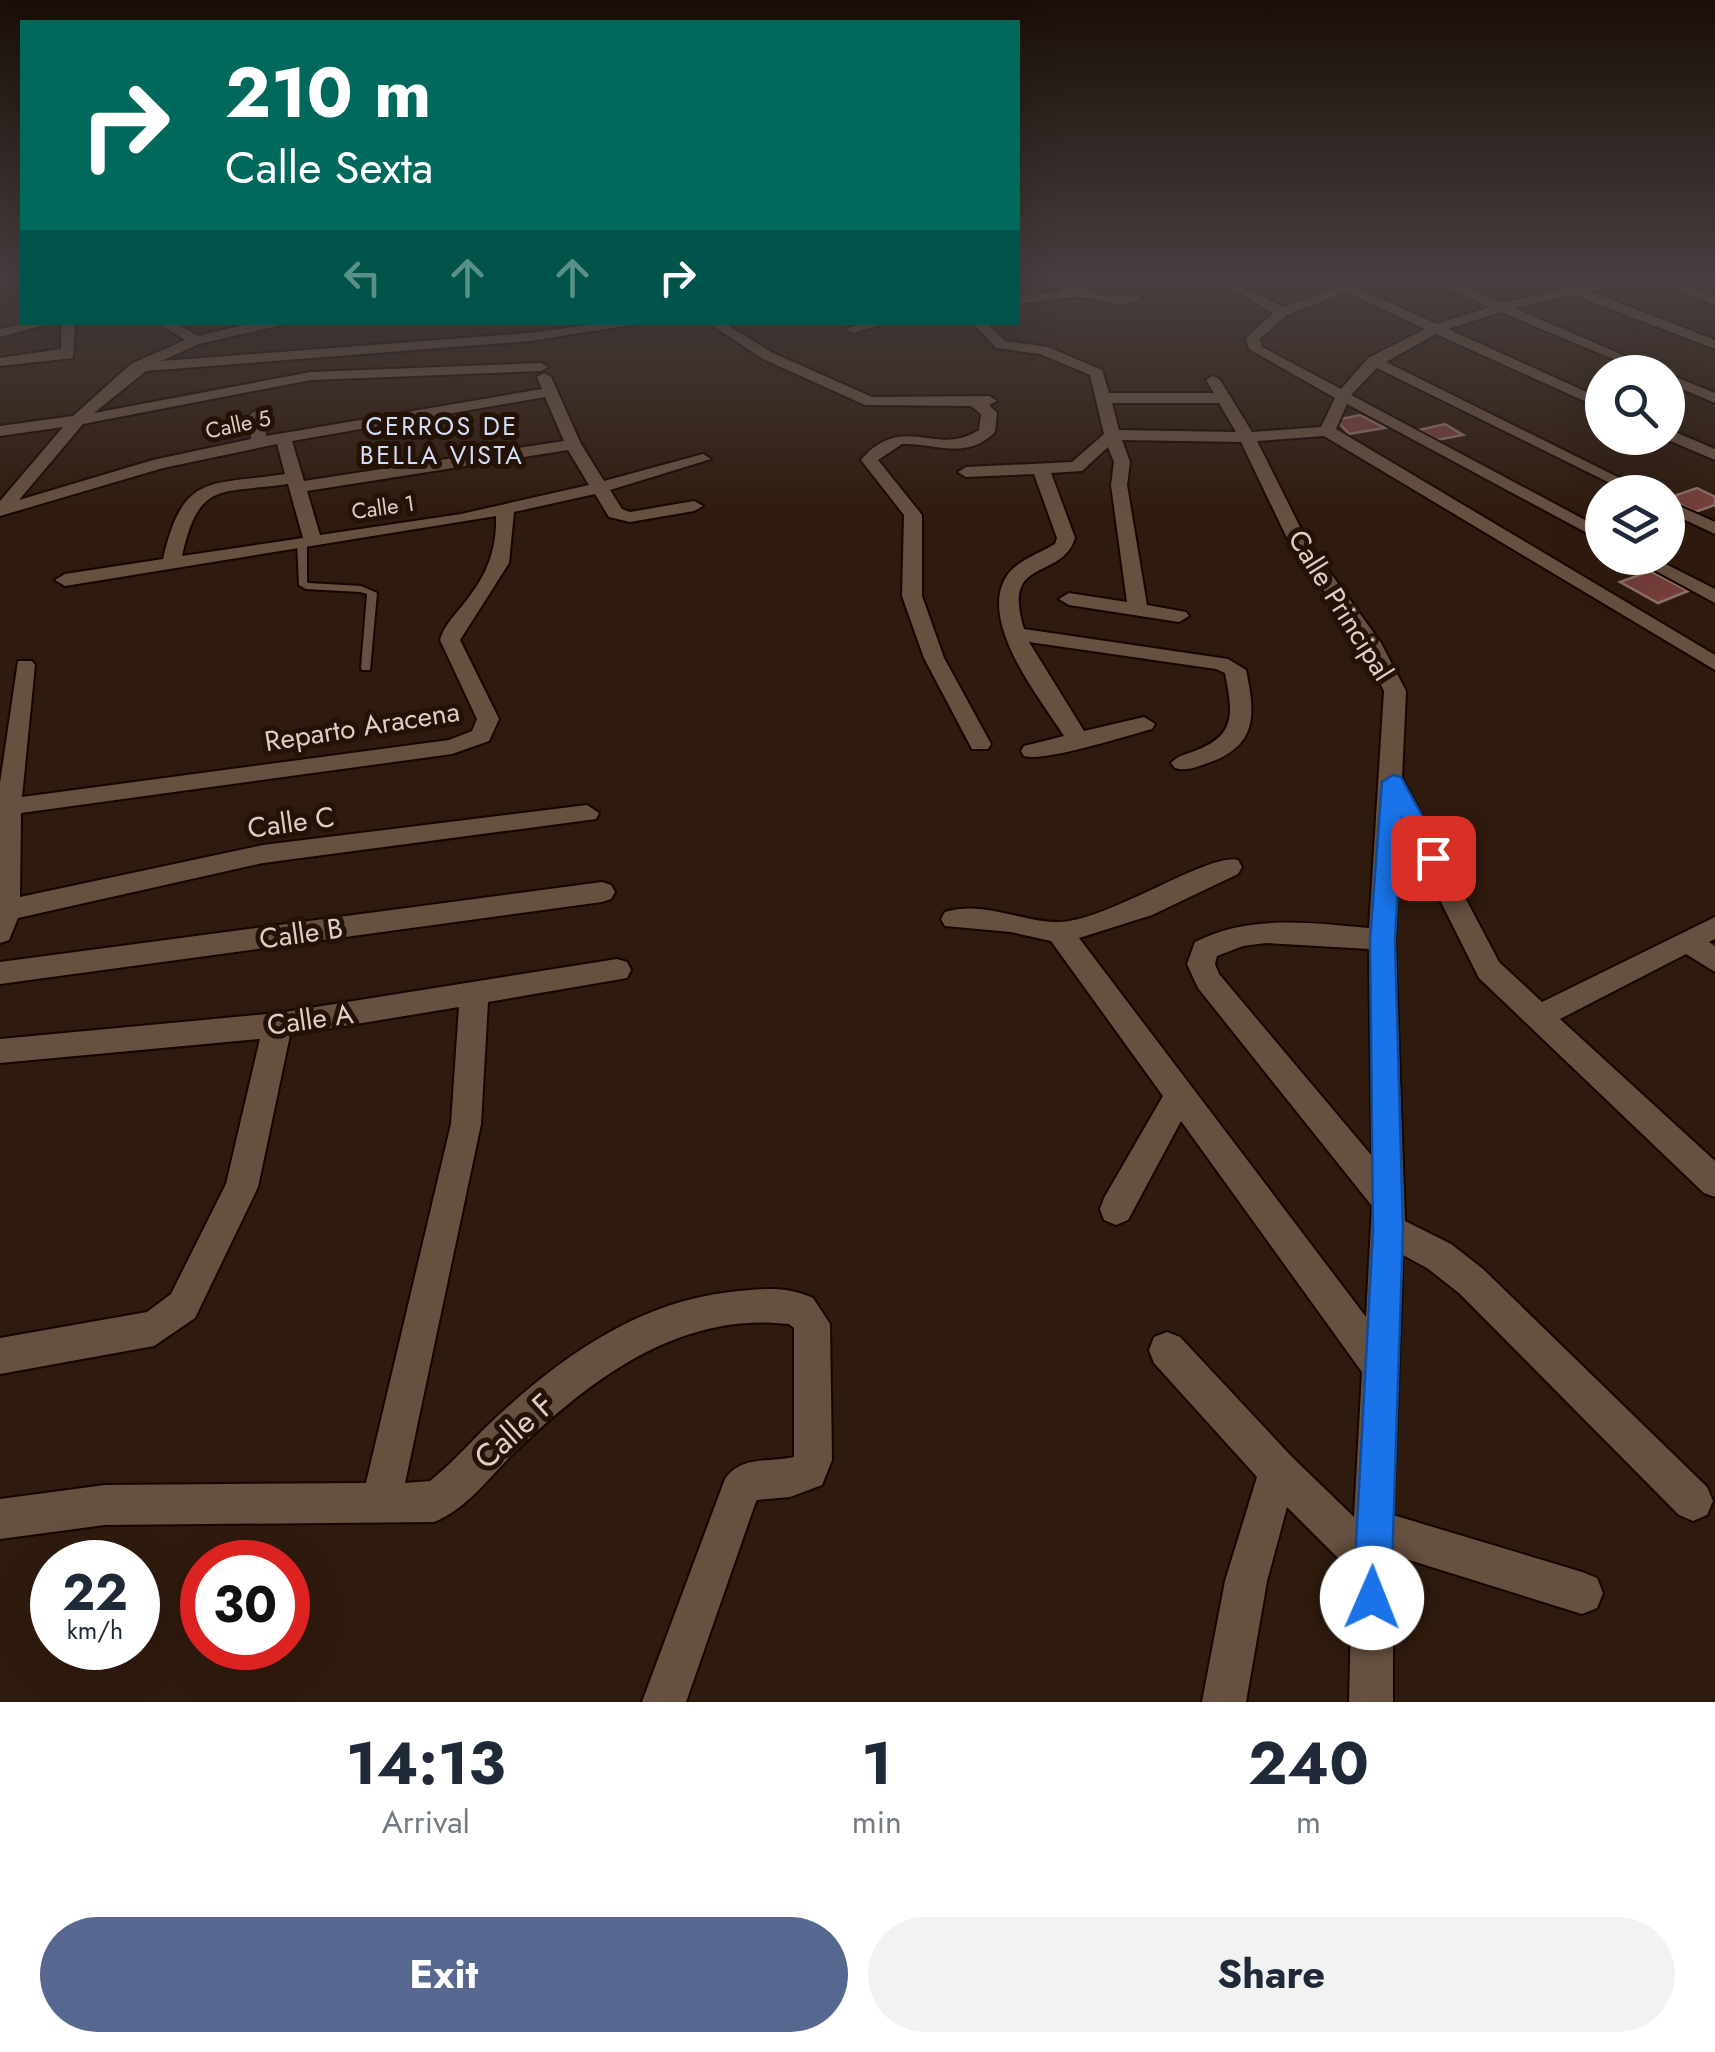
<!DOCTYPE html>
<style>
body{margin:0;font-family:Jost,sans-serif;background:#f2f2f3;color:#1f2937;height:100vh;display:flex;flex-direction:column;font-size:38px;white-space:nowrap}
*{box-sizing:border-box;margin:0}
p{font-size:32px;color:#747a83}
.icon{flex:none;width:55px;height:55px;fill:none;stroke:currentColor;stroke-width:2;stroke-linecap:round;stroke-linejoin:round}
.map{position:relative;height:1702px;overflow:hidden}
.side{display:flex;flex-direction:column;background:#fff;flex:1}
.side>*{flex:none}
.top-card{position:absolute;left:20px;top:20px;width:1000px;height:305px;border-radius:0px;box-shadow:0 10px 40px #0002;background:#00695c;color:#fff;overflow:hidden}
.tools{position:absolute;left:1585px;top:355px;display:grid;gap:20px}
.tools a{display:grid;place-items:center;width:100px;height:100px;border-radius:50%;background:#fff;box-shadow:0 10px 40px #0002;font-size:50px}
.speed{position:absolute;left:30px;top:1540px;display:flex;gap:20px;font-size:50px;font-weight:700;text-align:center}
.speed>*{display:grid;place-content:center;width:130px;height:130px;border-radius:50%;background:#fff;box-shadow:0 10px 40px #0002;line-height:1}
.speed small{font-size:25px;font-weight:400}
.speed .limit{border:15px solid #d22;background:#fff;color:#111}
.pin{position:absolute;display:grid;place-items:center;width:85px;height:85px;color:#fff;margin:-42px;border-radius:20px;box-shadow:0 5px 15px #0006}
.me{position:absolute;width:110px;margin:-55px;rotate:1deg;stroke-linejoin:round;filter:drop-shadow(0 0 8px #0008)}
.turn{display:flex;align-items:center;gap:35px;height:210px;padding:0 40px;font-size:45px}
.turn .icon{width:130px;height:130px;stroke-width:2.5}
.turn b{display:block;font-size:70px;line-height:85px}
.lanes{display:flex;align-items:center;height:95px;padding:0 40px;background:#0003;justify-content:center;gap:50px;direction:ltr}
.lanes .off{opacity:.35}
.eta{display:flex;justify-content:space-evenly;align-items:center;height:170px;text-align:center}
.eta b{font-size:60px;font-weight:700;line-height:70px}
.primary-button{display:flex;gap:20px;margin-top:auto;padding:20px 40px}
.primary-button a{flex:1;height:115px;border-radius:60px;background:#576890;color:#fff;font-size:40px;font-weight:700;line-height:115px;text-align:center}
.primary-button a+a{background:#f2f2f3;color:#1f2937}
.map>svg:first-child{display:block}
.building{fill:#773f3a;stroke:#8e706c;stroke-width:2.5}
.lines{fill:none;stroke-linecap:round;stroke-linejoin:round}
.lane-casing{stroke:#160600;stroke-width:4}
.street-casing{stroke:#160600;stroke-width:4}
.lane{fill:#665040;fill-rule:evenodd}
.street{fill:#665040;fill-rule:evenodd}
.route{fill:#1a73e8;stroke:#114b97;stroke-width:2.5}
.labels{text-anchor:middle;stroke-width:10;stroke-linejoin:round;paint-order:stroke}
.far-street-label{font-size:22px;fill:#ddcfc6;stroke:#241205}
.far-neighbourhood-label{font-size:25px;letter-spacing:2.5px;fill:#d3ddf9;stroke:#241205}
.street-label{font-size:28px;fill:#ddcfc6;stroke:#241205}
.near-street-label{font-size:32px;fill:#ddcfc6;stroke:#241205}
</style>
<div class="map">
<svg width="1715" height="1702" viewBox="0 0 1715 1702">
<rect width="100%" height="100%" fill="#2f1b0d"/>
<path class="building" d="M 1360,415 L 1385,428 L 1349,434 L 1336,420 Z
M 1445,424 L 1463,435 L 1437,440 L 1419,430 Z
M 1697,488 L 1715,497 L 1715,505 L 1695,512 L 1668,498 Z
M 1650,571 L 1688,591 L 1658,603 L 1620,582 Z"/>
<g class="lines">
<defs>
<path id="lane" d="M 302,538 L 307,541 L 307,582 L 308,583 L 361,586 L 377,593 L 370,670 L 362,670 L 361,668 L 367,594 L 360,592 L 306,589 L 299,585 L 297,541 Z"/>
<path id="street" d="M 1018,277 L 1116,277 L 1075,285 L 1102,296 L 1135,295 L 1141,299 C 1120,311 1098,297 1077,297 C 1057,298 1037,302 1018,304 L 1018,296 L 1067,291 Z
M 1260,277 L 1245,287 L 1283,307 L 1335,288 L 1316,277 L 1333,277 L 1437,324 L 1489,307 L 1423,277 L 1441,277 L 1502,303 L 1561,290 L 1534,277 C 1550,277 1561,285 1575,286 C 1594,288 1622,277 1643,277 L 1589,291 L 1715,340 L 1715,349 L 1574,295 L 1514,308 L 1662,372 L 1644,372 L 1501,312 L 1448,329 L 1602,399 L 1602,409 L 1436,334 L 1386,362 L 1648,492 L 1628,492 L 1377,368 L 1351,395 L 1602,529 L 1602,541 L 1347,404 L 1336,429 L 1715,655 L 1715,670 L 1324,436 L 1257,441 L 1306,539 L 1381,643 L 1406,691 L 1402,778 L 1499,962 L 1542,1002 L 1715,917 L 1715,939 L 1709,942 L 1715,946 L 1715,972 L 1686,954 L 1560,1019 L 1715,1161 L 1715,1197 L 1704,1193 L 1479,978 L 1400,820 L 1395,940 L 1405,1221 L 1451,1244 L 1483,1269 L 1707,1487 L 1713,1501 L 1707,1515 L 1693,1521 L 1679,1515 L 1459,1293 L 1427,1268 L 1403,1255 L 1393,1515 L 1582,1572 L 1597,1578 L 1603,1593 L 1597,1608 L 1582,1614 L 1393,1555 L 1393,1702 L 1349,1702 L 1352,1572 L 1287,1507 L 1267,1581 L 1246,1702 L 1202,1702 L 1225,1581 L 1257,1477 L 1154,1363 L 1149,1350 L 1154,1337 L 1167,1332 L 1180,1337 L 1292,1457 L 1354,1517 L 1362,1372 L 1181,1121 L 1128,1220 L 1116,1225 L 1104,1220 L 1100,1209 L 1104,1198 L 1163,1096 L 1051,941 L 1011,932 L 945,926 L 941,919 L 945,912 C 983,900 1021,922 1058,922 C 1105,923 1209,852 1238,860 L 1242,867 L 1238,874 L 1152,915 L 1079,938 L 1366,1317 L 1372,1206 L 1198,988 L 1187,964 L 1195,942 C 1250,914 1310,923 1369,928 L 1384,691 L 1361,643 L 1288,540 L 1241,442 L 1122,440 L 1130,462 L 1127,485 L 1147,605 L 1186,612 L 1189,616 L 1179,622 L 1069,605 L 1059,599 L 1069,593 L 1127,602 L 1111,485 L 1114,462 L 1108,447 L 1082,471 L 1051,473 L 1075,538 C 1061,582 1001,555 1024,629 L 1228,659 L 1246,670 C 1256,717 1257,747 1205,764 C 1194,768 1186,771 1175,768 L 1171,763 C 1178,756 1183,755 1192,752 C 1237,736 1233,714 1225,673 L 1216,669 L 1029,642 L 1084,731 L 1144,717 L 1155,724 L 1152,729 C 1126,736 1045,762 1024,756 L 1021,751 L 1024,746 L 1064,736 C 1038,696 976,619 1008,574 C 1019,560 1040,553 1055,544 L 1057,538 L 1034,474 L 966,477 L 958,472 L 966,467 L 1072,462 L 1104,434 L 1090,375 L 1040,354 L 996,348 L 972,322 L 986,322 L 1005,341 L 1048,347 L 1102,370 L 1109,393 L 1214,393 L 1206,380 L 1213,376 L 1220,380 L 1252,432 L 1321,427 L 1335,398 L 1249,349 L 1246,338 L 1273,313 L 1232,288 L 1239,278 ZM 1346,292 L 1425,329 L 1368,358 L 1341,389 L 1262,347 L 1260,339 L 1287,315 ZM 1112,403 L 1219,403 L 1236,432 L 1119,430 ZM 1266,943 L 1369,949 L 1372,1156 L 1219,974 L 1215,964 L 1217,956 L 1243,946 Z
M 1643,277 L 1662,277 L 1715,297 L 1715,305 Z
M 29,322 L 56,322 L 0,337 L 0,329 Z
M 61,322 L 75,322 L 73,358 L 0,366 L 0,358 L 61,349 Z
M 157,322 L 174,322 L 198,336 L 256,322 L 295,322 L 199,344 L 161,361 L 530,333 L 609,322 L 649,322 L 530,341 L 146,371 L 94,413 L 311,372 L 541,363 L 548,367 L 541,371 L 311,380 L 83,424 L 19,500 L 153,460 L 251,439 L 249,415 L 257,410 L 265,415 L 266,436 L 542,389 L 537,377 L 544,373 L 551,377 L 581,444 L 604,481 L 703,454 L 711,459 L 610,490 L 622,509 L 630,512 L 694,501 L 703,506 L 694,511 L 630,522 L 609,517 L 595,494 L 514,512 L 509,563 L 460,640 L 499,719 L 489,741 L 452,754 L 21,813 L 20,897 L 263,845 L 587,805 L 599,813 L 596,819 L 263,863 L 18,918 L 9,940 L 0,943 L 0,783 L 18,661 L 32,661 L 35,665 L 22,797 L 449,740 L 472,731 L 477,719 L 440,640 C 444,626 453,617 462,606 C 485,578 497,553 496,516 L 65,586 L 55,580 L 65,574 L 163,559 C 183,472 209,486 285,474 L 277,444 L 163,468 L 0,516 L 0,501 L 63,427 L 0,436 L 0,426 L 73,416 L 131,364 L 185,340 ZM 545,397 L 564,441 L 304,481 L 292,441 ZM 568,450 L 589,485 L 461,514 L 320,535 L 307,491 ZM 288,484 L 303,538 L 182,556 C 199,479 221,494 288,484 Z
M 707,322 L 723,322 L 773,353 L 872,397 L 989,396 L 997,401 L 989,405 L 997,413 L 995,432 C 966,461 937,443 902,444 L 878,460 L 922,515 L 922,596 L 944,658 L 991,744 L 988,749 L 972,749 L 924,658 L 902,596 L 904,515 L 861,460 C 903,411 936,458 979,430 L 981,414 L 971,406 L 865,405 L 763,359 Z
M 864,322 L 889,322 L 853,333 L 846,329 Z
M 1668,374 L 1715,393 L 1715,403 L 1668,383 Z
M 1668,429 L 1715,449 L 1715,460 L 1663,438 L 1668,438 Z
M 1668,501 L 1715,522 L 1715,534 L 1668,512 Z
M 1632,558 L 1654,558 L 1715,589 L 1715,603 Z
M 602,882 L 611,885 L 615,892 L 611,899 L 602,902 L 0,984 L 0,962 Z
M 617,959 L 627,962 L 631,970 L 627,978 L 488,1002 L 481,1124 L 405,1483 L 430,1481 C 450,1465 467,1446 485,1428 C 554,1362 633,1303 730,1292 C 760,1289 785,1285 813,1298 L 830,1324 L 832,1460 L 822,1485 L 790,1497 L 757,1500 L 755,1504 L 686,1702 L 642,1702 L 725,1479 C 742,1455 768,1463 794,1457 L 794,1328 L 789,1324 C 679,1311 589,1380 515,1452 C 489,1477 468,1508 434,1522 L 105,1525 L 0,1539 L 0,1499 L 105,1485 L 366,1483 L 451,1124 L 459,1007 L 290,1035 L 258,1187 L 195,1318 L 154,1346 L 0,1374 L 0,1338 L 147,1312 L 171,1294 L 226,1184 L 260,1039 L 0,1063 L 0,1039 L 278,1013 Z"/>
</defs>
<use href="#lane" class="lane-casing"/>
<use href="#street" class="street-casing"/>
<use href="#lane" class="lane"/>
<use href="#street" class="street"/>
</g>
<linearGradient id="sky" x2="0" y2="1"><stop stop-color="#1a0f07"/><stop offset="0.54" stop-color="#473f40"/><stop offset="1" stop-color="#473f40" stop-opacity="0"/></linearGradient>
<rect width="1715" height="516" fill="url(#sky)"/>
<path class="route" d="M 1393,775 L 1401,777 L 1445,858 L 1441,864 L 1425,864 L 1402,819 L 1395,940 L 1403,1230 L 1391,1598 L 1385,1611 L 1372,1616 L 1359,1611 L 1353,1598 L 1373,1230 L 1370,940 L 1382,782 Z"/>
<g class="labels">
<g class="far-street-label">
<text transform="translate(238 424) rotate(-12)" y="8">Calle 5</text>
<text transform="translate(383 507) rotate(-8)" y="8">Calle 1</text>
</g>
<g class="far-neighbourhood-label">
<text x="442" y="435">CERROS DE<tspan x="442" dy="29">BELLA VISTA</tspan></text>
</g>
<g class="street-label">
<text transform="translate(1341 605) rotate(58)" y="10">Calle Principal</text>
<text transform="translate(362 726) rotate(-9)" y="10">Reparto Aracena</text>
<text transform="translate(291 822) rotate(-8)" y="10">Calle C</text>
<text transform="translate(301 933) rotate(-8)" y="10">Calle B</text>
<text transform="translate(310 1019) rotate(-8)" y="10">Calle A</text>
</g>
<g class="near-street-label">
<text transform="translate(514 1431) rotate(-42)" y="11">Calle F</text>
</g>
</g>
</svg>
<div class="tools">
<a><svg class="icon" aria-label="search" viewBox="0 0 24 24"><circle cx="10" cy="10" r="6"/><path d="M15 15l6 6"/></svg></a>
<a><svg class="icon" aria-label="layers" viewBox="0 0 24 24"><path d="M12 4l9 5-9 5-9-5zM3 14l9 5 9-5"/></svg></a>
</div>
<div class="speed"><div>22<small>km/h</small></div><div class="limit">30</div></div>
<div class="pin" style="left:1433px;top:858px;background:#d93025"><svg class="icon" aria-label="arrive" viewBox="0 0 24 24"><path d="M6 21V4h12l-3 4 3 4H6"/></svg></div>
<svg class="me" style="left:1372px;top:1598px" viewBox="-20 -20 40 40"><circle r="19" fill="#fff"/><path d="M0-13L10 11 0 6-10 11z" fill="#1a73e8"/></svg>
<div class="top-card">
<div class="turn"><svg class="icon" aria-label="right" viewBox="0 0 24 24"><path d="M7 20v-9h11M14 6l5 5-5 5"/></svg><div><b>210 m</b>Calle Sexta</div></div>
<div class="lanes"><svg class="icon off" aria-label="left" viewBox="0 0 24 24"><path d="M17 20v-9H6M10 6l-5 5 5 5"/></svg><svg class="icon off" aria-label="ahead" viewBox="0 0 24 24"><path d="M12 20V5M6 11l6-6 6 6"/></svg><svg class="icon off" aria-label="ahead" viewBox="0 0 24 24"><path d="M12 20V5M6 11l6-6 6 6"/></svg><svg class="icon" aria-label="right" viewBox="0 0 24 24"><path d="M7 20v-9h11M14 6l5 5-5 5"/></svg></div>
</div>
</div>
<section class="side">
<div class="eta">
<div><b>14:13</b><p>Arrival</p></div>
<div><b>1</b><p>min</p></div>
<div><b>240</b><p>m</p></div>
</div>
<div class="primary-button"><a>Exit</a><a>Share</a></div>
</section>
